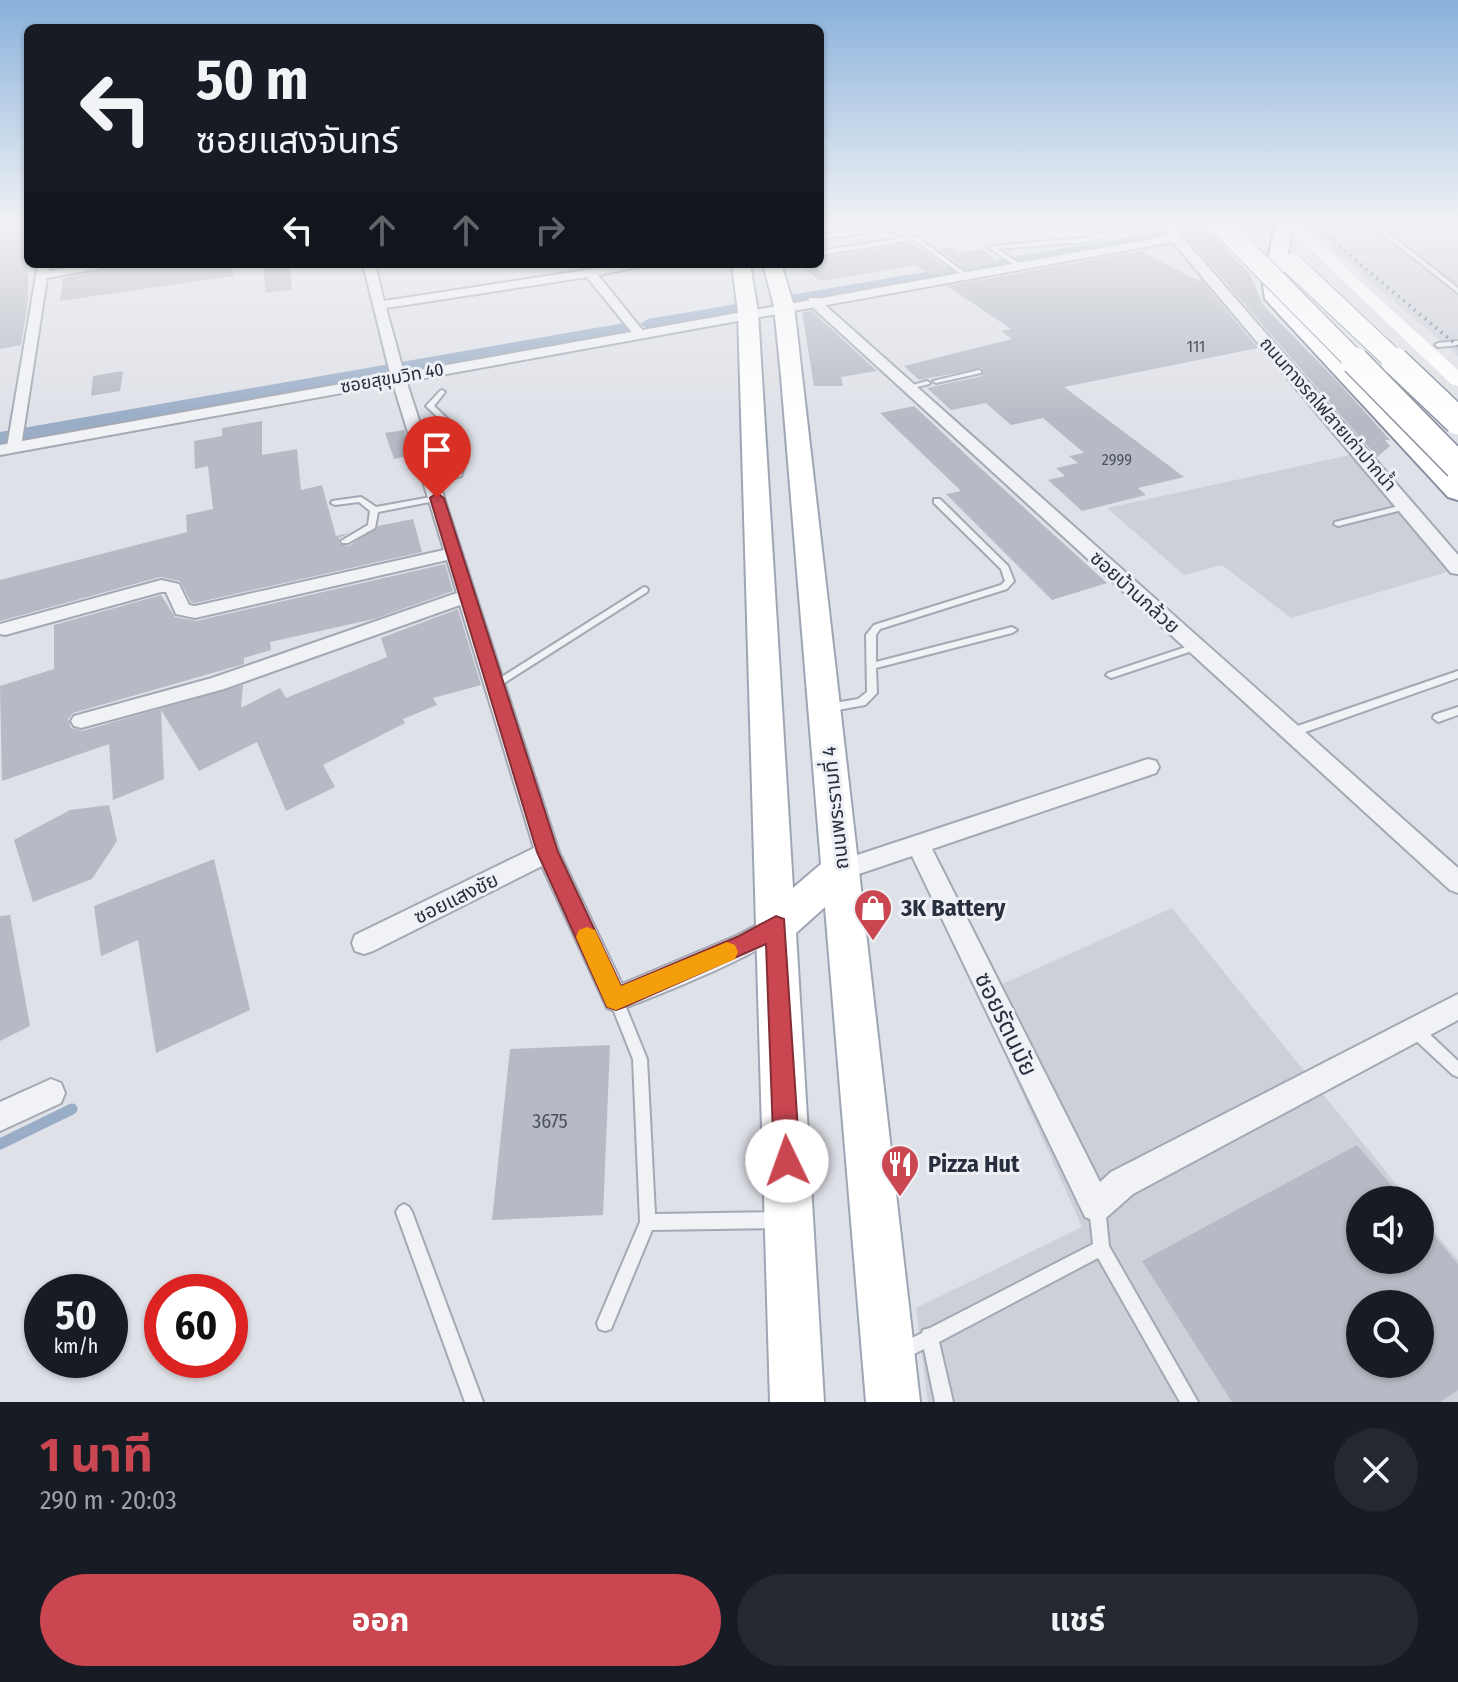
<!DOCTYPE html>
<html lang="th">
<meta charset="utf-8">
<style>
body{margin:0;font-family:"Fira Sans Condensed","Noto Sans Thai",sans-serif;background:#242831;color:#f1f3f6;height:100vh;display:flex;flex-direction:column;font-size:30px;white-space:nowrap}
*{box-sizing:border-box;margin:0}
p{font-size:26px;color:#9ea1a6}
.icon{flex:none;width:44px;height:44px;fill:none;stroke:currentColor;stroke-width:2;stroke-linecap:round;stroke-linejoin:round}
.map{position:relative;height:1402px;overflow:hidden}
.details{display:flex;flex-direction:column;background:#171b24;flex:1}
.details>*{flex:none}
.guide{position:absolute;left:24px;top:24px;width:800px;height:244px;border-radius:12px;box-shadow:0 2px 6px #0004;background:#171b24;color:#f1f3f6;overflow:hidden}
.tools{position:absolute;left:1346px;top:1186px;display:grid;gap:16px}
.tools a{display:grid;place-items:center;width:88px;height:88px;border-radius:50%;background:#171b24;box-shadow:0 2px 6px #0004;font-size:40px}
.speed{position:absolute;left:24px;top:1274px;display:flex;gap:16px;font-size:40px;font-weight:700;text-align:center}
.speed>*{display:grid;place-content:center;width:104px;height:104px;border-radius:50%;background:#171b24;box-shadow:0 2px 6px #0004;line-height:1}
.speed small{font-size:20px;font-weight:400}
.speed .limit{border:12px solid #d22;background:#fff;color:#111}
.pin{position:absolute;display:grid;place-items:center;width:68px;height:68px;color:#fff;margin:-82px -34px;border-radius:50% 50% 50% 0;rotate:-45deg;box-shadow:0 0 8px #0007}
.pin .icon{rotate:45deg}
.me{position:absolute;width:88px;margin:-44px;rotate:357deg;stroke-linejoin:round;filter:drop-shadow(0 0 6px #0008)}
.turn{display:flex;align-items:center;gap:28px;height:168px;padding:0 40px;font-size:36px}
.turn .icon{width:104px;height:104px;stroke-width:2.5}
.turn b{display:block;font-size:56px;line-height:68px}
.lanes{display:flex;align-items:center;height:76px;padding:0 40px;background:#0003;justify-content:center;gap:40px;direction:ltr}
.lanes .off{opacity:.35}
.round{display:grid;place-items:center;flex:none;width:84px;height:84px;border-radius:42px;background:#242831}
.head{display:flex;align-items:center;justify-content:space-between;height:136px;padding:0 40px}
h1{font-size:48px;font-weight:700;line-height:60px;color:#ca4651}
.primary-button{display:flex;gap:16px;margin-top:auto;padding:16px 40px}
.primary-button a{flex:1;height:92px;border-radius:48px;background:#ca4651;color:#fff;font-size:32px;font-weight:700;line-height:92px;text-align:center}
.primary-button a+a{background:#242831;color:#f1f3f6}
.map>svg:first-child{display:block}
.built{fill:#cdd0d9;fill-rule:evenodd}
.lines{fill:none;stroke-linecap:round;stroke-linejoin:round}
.stream{stroke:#9aadc7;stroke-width:11}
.canal{fill:#9aadc7;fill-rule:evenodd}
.building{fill:#b6bac4;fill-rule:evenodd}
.service-casing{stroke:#a4a8b2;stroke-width:4}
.minor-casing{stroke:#a4a8b2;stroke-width:4}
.tertiary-casing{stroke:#a4a8b2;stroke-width:4}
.primary-casing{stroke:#9ea5b3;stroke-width:4}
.motorway-casing{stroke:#868e9e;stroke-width:4}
.service{fill:#f1f2f6;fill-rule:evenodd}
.minor{fill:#f1f2f6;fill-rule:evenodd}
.tertiary{fill:#f1f2f6;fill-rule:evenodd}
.secondary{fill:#fff;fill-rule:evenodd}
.primary{fill:#fff;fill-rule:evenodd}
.motorway{fill:#fff;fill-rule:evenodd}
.rail{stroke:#788091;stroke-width:4;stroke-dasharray:2 5;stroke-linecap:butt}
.motorway-bridge-far1-casing{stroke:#868e9e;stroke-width:23;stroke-linecap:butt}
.motorway-bridge-casing{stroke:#868e9e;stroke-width:30;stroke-linecap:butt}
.motorway-bridge-far1{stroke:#fff;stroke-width:21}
.motorway-bridge{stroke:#fff;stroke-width:27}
.route{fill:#ca4651;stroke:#832e35;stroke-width:2}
.slow{fill:#f59e0b}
.labels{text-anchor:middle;stroke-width:6;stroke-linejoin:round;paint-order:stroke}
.number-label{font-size:16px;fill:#4c5260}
.far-street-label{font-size:18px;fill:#282f3e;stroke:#eef0f5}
.street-label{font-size:20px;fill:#282f3e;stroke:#eef0f5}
.near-number-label{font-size:20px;fill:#4c5260}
.near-poi-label{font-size:24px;font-weight:bold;fill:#282f3e;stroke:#eef0f5;text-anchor:start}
.near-street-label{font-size:24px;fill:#282f3e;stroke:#eef0f5}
</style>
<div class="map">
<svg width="1458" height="1402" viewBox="0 0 1458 1402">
<rect width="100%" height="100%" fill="#dfe1e8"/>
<path class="built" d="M 1303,224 L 1458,224 L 1458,356 L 1443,343 Z
M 1350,455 L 1451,571 L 1291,618 L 1222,565 L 1184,575 L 1107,508 Z
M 1172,908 L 1409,1200 L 1360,1200 L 1360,1260 L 1420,1260 L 1420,1214 L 1458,1260 L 1458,1402 L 928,1402 L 916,1308 L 1082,1227 L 978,995 ZM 1360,1304 L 1420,1304 L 1420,1364 L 1360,1364 Z"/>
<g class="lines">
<path class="stream" d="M 0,1144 L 72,1109"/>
<path class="canal" d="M 1146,224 L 1160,224 L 1167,236 L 1160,240 L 790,305 L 782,300 L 790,295 L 1152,233 Z
M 737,304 L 745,309 L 743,312 L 648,329 L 640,324 L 648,319 Z
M 630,322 L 636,324 L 636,330 L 0,444 L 0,432 Z"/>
</g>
<path class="building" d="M 0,224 L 28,224 L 28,301 L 21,345 L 0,349 Z
M 1175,224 L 1207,224 L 1210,233 L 1249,273 L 1263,305 L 1339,383 L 1390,440 L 1385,440 L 1390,446 L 1377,457 Z
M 912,243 L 952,272 L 931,275 L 915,265 L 820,281 L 799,264 L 820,264 L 820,258 Z
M 951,247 L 959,253 L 981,249 L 1001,263 L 966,269 L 939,249 Z
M 1141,251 L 1201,282 L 1199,277 L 1258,348 L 1064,387 L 1184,477 L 1138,488 L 1146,495 L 1082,511 L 1048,480 L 1065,476 L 1056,468 L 1078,463 L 1069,456 L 1084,453 L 1043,418 L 1011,425 L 986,403 L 951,410 L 927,388 L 982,376 L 982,368 L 919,380 L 904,366 L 1012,339 L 1001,331 L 1011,329 L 947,286 Z
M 134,264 L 232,264 L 233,276 L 60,301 L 63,278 Z
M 263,264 L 290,264 L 292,289 L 266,293 Z
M 812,311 L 877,371 L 841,377 L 843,386 L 814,386 L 802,312 Z
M 123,371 L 120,391 L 91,396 L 93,376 Z
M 914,406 L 976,464 L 1107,583 L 1052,600 L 946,494 L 961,491 L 880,413 Z
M 262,421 L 262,455 L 297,449 L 301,490 L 322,485 L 336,536 L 349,533 L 339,538 L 339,544 L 349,546 L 378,526 L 413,519 L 422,552 L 195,603 L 191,602 L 180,581 L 160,577 L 0,621 L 0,580 L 187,532 L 186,515 L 213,509 L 208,466 L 195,469 L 194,441 L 222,436 L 222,428 Z
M 404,430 L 412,455 L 394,459 L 385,433 Z
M 445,564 L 453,591 L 374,619 L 270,642 L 271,650 L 244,658 L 244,664 L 73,713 L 68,719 L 71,728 L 82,731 L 243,685 L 241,708 L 280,688 L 286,698 L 387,657 L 381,638 L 458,609 L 481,685 L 433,698 L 437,705 L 403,719 L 405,723 L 323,765 L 335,787 L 286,811 L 257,742 L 199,771 L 161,710 L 164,779 L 113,800 L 109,744 L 2,781 L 0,686 L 54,669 L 54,625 L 161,595 L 175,617 L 196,621 Z
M 109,805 L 117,841 L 92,879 L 33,902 L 14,840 L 70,810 Z
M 214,859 L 250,1010 L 156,1053 L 138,940 L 101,956 L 94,906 Z
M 10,915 L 30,1026 L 0,1041 L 0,916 Z
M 610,1045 L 603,1215 L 492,1220 L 510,1049 Z
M 1357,1145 L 1404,1200 L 1360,1200 L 1360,1260 L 1420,1260 L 1420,1219 L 1458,1264 L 1458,1390 L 1440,1402 L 1232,1402 L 1142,1261 ZM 1360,1304 L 1420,1304 L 1420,1364 L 1360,1364 Z"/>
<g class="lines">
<defs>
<path id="service" d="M 1110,224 L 1115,225 L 1113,234 L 1086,242 L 997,249 L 1020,264 L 1020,266 L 1018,267 L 989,248 L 992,246 L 1086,238 L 1108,232 Z
M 1371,224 L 1377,224 L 1458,288 L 1458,293 Z
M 887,226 L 917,237 L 967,274 L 962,275 L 914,240 L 820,255 L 820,251 L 909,237 L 887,230 L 820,239 L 820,235 Z
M 1458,341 L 1458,345 L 1438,347 L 1435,345 L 1438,343 Z
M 979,370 L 981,371 L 981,373 L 936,383 L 933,381 Z
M 927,381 L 930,383 L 929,384 L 909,389 L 906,387 Z
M 442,390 L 445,392 L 434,406 L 451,422 L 465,465 L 461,476 L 432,485 L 429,485 L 429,481 L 455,473 L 457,465 L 444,423 L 426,406 L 440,391 Z
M 437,496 L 440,496 L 440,500 L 378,512 L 375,528 L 348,543 L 342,543 L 341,541 L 368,525 L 370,511 L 359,502 L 335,505 L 331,503 L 332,501 L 361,497 L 376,507 Z
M 934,499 L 940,499 L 1008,566 L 1014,581 L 1007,589 L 880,629 L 876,635 L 876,662 L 1012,627 L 1017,630 L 1012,633 L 876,668 L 877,693 L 865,705 L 827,712 L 823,711 L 822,708 L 823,705 L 858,699 L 867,692 L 866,635 L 874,625 L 1001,585 L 1005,581 L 1001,569 L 934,503 Z
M 1407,504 L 1410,504 L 1410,508 L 1338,526 L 1334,524 L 1335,522 Z
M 644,587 L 647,588 L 648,590 L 647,592 L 498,687 L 492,687 L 490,685 L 492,683 Z
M 1195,644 L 1198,645 L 1200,647 L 1198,649 L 1111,678 L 1106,675 L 1108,673 Z
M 1458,671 L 1458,678 L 1294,736 L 1286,736 L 1285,733 L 1286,730 Z
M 1458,707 L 1458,715 L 1438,722 L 1433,718 L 1434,715 Z
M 616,993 L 621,995 L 647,1059 L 655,1214 L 778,1212 L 783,1215 L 786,1220 L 783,1225 L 778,1228 L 652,1230 L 611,1329 L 605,1331 L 599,1329 L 597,1323 L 640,1222 L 633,1059 L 609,999 L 611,995 Z
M 1416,1025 L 1421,1026 L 1458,1061 L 1458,1077 L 1453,1075 L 1411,1036 L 1409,1031 L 1411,1026 Z
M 1097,1199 L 1102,1202 L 1105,1207 L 1109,1246 L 1198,1402 L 1180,1402 L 1098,1258 L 939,1342 L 953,1402 L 935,1402 L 924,1349 L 902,1360 L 896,1358 L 894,1352 L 896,1346 L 922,1333 L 923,1330 L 930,1328 L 1093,1244 L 1089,1207 L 1092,1202 Z
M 404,1204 L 409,1207 L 412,1212 L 483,1402 L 465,1402 L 396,1212 L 399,1207 Z"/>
<path id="minor" d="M 38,264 L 50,264 L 49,271 L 95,264 L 125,264 L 47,278 L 21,447 L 14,451 L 7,447 Z
M 363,264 L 375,264 L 384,301 L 625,264 L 653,264 L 598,275 L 644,332 L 638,336 L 634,335 L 587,277 L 386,308 L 405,377 L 559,852 L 622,984 L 738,935 L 776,915 L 785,918 L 788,926 C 778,949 646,1000 616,1011 L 607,1008 L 542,866 L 373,951 L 364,954 L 355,951 L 352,943 L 355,935 L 534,848 L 460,605 L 224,689 L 81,728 L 74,726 L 71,721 L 74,716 L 212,678 L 457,593 L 447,560 L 195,618 L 176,614 L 166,592 L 161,592 L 5,635 L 0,634 L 0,624 L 161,580 L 179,584 L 189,605 L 195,606 L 444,550 L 391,377 Z
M 809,298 L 817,298 L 1458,868 L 1458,893 L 1450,890 L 809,304 Z
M 1148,759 L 1156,761 L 1159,767 L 1156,773 L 932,849 L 1100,1182 L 1111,1172 L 1458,994 L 1458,1020 L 1133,1194 L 1107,1217 L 1096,1221 L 1085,1217 L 912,856 L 841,880 L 833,877 L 829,870 L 833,863 Z
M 51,1079 L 61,1083 L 65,1093 L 61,1103 L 0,1131 L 0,1102 Z"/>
<path id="tertiary" d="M 1161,224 L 1171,224 L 1458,555 L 1458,574 L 1451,573 L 1173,242 L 0,455 L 0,445 L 1168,236 Z"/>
<path id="primary" d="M 732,264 L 750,264 L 758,312 L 793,888 L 821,864 L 781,376 L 774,306 L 763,264 L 781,264 L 794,306 L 920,1402 L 866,1402 L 825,907 L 796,933 L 824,1402 L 770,1402 L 738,312 Z"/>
<path id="motorway" d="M 1275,224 L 1293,224 L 1283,286 L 1286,297 L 1458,475 L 1458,500 L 1448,497 L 1265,299 L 1263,286 Z"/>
</defs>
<use href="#service" class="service-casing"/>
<use href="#minor" class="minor-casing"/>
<use href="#tertiary" class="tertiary-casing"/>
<use href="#primary" class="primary-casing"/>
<use href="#motorway" class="motorway-casing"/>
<use href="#service" class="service"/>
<use href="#minor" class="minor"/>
<use href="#tertiary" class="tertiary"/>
<path class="secondary" d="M 1284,224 L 1297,224 L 1458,370 L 1458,386 L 1451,384 Z"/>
<use href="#primary" class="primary"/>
<use href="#motorway" class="motorway"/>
<path class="rail" d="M 1312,224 L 1458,346"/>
<defs>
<path id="motorway-bridge-far1" d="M 1220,224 L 1357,363
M 1292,264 L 1397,363"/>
<path id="motorway-bridge" d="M 1355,361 L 1458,466
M 1395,361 L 1458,421"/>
</defs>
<use href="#motorway-bridge-far1" class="motorway-bridge-far1-casing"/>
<use href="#motorway-bridge" class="motorway-bridge-casing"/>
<use href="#motorway-bridge-far1" class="motorway-bridge-far1"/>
<use href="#motorway-bridge" class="motorway-bridge"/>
</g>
<linearGradient id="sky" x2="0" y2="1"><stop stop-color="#89b1db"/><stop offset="0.53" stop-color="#f1f2f5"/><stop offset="1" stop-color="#f1f2f5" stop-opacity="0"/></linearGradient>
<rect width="1458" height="421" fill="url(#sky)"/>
<path class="route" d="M 437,493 L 444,498 L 558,852 L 621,986 L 739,936 L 776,916 L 784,919 L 800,1161 L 796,1170 L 787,1174 L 778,1170 L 774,1161 L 766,944 L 624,1007 L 616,1010 L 607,1007 L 537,852 L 430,498 Z"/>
<path class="slow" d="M 587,927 L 595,930 L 621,986 L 727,942 L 735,945 L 738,952 L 735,959 L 616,1010 L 607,1007 L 576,937 L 579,930 Z"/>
<defs>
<symbol id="shop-pin" viewBox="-11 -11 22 30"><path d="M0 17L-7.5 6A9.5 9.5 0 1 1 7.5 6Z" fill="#ca4651" stroke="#eef0f5"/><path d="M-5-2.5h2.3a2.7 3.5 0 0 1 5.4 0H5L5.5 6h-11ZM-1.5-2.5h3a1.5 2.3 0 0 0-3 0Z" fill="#fff"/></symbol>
<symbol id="restaurant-pin" viewBox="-11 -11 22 30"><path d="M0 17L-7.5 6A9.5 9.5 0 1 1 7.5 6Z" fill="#ca4651" stroke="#eef0f5"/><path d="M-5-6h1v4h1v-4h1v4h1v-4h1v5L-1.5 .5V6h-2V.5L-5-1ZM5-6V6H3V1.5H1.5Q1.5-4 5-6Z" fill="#fff"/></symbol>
</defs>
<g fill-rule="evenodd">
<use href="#shop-pin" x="851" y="886" width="44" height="60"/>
<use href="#restaurant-pin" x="878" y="1142" width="44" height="60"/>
</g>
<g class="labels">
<g class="number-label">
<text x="1196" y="352">111</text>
<text x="1117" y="465">2999</text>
</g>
<g class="far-street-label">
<text transform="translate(392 378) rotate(-10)" y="6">ซอยสุขุมวิท 40</text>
<text transform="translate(1328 414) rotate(49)" y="6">ถนนทางรถไฟสายเก่าปากน้ำ</text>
</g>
<g class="street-label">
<text transform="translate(1135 592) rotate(42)" y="7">ซอยบ้านกล้วย</text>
<text transform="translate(835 808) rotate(-96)" y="7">ถนนพระรามที่ 4</text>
<text transform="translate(456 898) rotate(-26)" y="7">ซอยแสงชัย</text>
</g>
<g class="near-number-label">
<text x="550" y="1128">3675</text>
</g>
<g class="near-poi-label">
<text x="901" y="916">3K Battery</text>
<text x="928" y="1172">Pizza Hut</text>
</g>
<g class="near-street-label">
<text transform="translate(1006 1024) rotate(64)" y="8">ซอยรัตนมัย</text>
</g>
</g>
</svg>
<div class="tools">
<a><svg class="icon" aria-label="sound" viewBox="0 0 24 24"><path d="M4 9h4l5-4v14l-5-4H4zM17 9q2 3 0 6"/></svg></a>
<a><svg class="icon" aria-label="search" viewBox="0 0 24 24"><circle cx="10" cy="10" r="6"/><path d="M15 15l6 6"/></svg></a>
</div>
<div class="speed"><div>50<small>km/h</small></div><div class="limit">60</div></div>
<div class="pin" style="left:437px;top:498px;background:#d93025"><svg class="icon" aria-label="arrive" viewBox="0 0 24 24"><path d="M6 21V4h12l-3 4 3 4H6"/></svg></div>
<svg class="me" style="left:787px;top:1161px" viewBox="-20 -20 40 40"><circle r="19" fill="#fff"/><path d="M0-13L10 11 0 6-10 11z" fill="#ca4651"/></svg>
<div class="guide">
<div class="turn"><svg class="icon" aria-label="left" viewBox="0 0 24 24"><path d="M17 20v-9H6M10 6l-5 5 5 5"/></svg><div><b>50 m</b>ซอยแสงจันทร์</div></div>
<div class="lanes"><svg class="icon" aria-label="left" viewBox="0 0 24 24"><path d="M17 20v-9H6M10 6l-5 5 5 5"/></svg><svg class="icon off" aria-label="ahead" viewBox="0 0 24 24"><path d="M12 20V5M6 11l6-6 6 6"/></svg><svg class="icon off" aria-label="ahead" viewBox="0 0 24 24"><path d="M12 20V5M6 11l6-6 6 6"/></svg><svg class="icon off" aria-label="right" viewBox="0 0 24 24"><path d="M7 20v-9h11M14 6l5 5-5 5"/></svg></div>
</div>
</div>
<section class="details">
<div class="head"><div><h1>1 นาที</h1><p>290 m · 20:03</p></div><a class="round"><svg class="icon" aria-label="close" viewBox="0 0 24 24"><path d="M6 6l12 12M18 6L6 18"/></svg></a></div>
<div class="primary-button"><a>ออก</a><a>แชร์</a></div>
</section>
